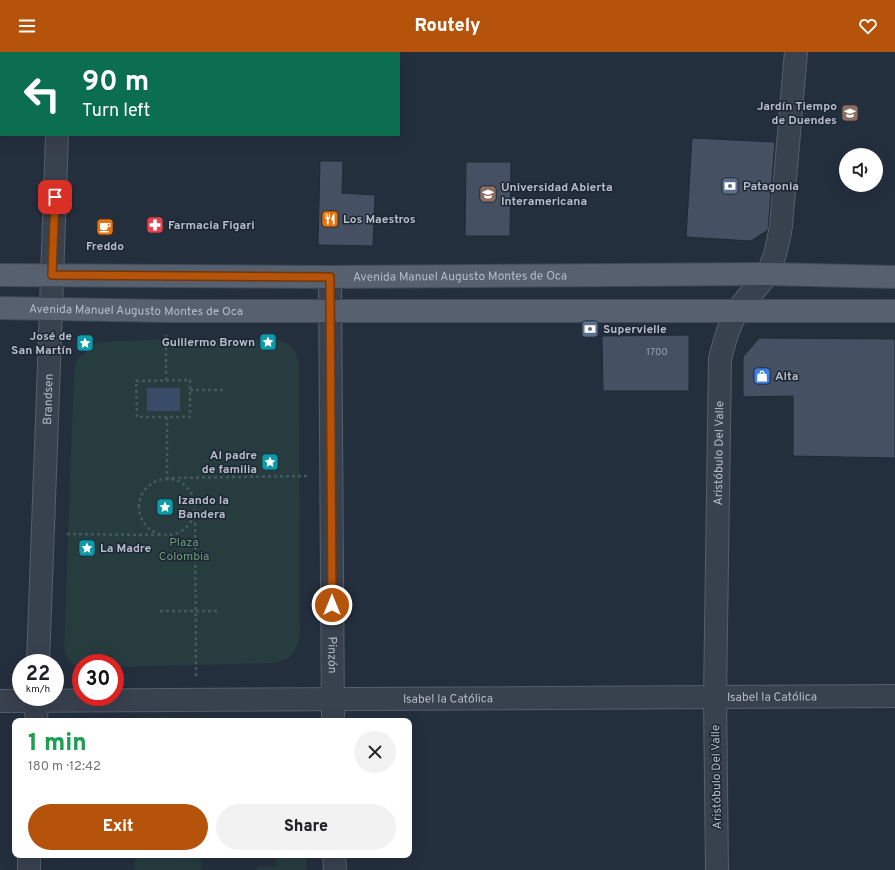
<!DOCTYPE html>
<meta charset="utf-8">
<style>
body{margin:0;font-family:Overpass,sans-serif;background:#f2f2f2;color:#202124;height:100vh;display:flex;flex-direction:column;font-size:15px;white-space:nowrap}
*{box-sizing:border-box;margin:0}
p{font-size:13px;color:#757577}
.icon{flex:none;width:22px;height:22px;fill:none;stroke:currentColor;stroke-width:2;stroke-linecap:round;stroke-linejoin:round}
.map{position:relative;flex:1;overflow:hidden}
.sheet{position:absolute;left:12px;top:666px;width:400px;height:140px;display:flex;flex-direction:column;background:#fff;border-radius:8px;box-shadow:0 4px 16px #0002}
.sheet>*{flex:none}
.guide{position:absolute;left:0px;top:0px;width:400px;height:84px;box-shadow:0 4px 16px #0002;background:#0b6e4f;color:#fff;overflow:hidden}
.tools{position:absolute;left:839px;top:96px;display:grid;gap:8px}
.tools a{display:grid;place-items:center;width:44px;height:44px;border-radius:50%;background:#fff;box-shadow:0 4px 16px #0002;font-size:20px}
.speed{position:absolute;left:12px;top:602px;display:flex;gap:8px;font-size:20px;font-weight:700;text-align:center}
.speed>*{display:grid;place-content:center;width:52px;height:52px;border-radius:50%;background:#fff;box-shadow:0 4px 16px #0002;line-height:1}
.speed small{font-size:10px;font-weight:400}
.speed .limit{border:6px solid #d22;background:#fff;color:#111}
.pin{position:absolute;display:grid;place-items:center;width:34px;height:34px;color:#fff;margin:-17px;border-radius:8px;box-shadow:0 2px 6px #0006}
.me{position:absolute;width:44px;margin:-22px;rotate:0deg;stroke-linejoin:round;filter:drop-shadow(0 0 3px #0008)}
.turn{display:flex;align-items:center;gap:14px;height:84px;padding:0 16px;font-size:18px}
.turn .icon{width:52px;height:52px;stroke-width:2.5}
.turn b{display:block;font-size:28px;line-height:34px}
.round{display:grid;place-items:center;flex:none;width:42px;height:42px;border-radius:21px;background:#f2f2f2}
.summary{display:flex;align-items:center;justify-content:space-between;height:68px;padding:0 16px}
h1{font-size:24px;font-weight:800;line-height:30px;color:#1e9e55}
.button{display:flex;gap:8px;margin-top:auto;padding:8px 16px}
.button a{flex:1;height:46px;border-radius:24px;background:#b45309;color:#fff;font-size:16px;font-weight:800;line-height:46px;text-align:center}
.button a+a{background:#f2f2f2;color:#202124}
header{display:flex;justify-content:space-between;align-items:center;height:52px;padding:0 16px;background:#b45309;color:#fff;font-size:18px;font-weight:800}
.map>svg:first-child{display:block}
.green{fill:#263c3f}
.water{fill:#394c67}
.building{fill:#455162;stroke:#1f2835}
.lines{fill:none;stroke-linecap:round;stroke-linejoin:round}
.minor-casing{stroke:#565f6c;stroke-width:24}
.major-casing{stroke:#414a57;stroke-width:24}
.path{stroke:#44595c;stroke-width:2.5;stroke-dasharray:3 3;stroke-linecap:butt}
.minor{stroke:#38414e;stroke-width:22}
.major{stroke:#56606e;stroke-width:22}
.route-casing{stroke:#753606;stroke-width:10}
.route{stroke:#b45309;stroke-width:7}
.labels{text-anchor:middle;stroke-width:3;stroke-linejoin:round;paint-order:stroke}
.number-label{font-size:10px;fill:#98a1af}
.poi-label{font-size:12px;font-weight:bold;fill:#b4bcc9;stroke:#1d2633;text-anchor:start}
.street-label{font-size:12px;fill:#b4bcc9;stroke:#1d2633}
.park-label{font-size:12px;fill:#6b9a76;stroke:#1d2633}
</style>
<header><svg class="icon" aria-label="menu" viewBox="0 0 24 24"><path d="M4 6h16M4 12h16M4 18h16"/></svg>Routely<svg class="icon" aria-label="heart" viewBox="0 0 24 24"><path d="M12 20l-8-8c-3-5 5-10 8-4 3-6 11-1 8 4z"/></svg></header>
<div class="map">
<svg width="895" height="818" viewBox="0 0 895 818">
<rect width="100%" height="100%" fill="#242f3e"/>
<path class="green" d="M 166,287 L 276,287 C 291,292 295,295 299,310 L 300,585 C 294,603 292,606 274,611 L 115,615 L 115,611 L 81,611 L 81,616 C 70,613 66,606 64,595 L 74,319 L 78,307 L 94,292 L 101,290 Z
M 199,665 L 200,669 L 135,669 L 135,666 Z
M 135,803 L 201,803 L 201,818 L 135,818 Z
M 276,803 L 306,803 L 306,818 L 257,818 L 257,815 L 276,814 Z"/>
<path class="water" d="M 147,336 L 180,336 L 180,359 L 147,359 Z"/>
<path class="building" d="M 692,86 L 775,90 L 768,178 L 751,189 L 686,185 Z
M 320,109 L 343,109 L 342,141 L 375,143 L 373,194 L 318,193 Z
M 466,110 L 511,110 L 510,184 L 465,184 Z
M 689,283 L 689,339 L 603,339 L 602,284 Z
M 759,286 L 895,287 L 895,406 L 793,404 L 793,344 L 743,345 L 743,305 Z"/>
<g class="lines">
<defs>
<g id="minor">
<path d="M 61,1 L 61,0"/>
<path id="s1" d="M 330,225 L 333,669"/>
<path id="s2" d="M 38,611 C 46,435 50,259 57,83"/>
<path id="s3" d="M 0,649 L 895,644"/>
<path d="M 36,669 L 37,645"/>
<path d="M 334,803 L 335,818"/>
<path d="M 29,818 L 29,803"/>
<path id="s4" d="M 717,818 L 715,645 L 720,307 C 726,283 731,265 747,246 C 754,238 762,231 767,222 C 775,207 778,191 781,174 L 796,0"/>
</g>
<g id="major">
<path id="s5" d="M 0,223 L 330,225 L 767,222 L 895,225"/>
<path id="s6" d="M 0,256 L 167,259 L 895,259"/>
</g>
</defs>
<use href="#minor" class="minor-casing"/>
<use href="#major" class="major-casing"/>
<path class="path" d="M 166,328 L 166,283
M 190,328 L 190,365 L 137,365 L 136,329 Z
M 190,338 L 225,338
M 167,365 L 167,426 L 309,424
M139 455a28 28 0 1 1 56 0a28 28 0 1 1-56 0Z
M 195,459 L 196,625
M 67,482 L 160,483
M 160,559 L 218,559"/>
<use href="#minor" class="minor"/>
<use href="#major" class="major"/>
</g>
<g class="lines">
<defs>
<path id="route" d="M 55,145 L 52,223 L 330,225 L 332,553"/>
</defs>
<use href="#route" class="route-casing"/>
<use href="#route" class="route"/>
</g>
<defs>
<symbol id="school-square" viewBox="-11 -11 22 22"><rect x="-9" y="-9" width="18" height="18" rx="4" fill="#8d6e63" stroke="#1d2633"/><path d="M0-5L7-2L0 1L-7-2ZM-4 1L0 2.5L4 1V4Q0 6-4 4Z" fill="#fff"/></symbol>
<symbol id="bank-square" viewBox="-11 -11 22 22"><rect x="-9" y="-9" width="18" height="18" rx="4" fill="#5c6f8a" stroke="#1d2633"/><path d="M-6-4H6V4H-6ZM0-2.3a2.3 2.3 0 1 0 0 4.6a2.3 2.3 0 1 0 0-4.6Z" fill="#fff"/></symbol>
<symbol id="university-square" viewBox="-11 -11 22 22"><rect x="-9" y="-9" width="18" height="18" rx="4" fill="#8d6e63" stroke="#1d2633"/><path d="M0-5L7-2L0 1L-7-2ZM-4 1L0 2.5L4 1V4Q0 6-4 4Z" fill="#fff"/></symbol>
<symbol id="restaurant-square" viewBox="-11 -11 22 22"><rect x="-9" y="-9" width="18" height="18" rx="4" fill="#e8710a" stroke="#1d2633"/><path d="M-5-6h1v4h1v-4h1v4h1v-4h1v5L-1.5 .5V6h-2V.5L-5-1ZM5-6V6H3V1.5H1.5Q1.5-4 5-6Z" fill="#fff"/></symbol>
<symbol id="pharmacy-square" viewBox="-11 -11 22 22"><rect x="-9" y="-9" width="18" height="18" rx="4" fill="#e0444e" stroke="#1d2633"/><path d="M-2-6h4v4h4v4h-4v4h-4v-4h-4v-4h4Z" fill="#fff"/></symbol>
<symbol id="cafe-square" viewBox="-11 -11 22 22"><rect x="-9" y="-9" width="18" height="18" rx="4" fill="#e8710a" stroke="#1d2633"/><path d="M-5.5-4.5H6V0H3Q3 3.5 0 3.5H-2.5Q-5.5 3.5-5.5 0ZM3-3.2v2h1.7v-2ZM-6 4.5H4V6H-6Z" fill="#fff"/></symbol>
<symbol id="sight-square" viewBox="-11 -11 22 22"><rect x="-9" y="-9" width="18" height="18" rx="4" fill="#0f9aa8" stroke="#1d2633"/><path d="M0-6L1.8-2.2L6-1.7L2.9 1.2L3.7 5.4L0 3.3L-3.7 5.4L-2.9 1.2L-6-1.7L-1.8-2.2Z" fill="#fff"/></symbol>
<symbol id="shop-square" viewBox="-11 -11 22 22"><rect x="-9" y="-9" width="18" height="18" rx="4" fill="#3f7fe0" stroke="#1d2633"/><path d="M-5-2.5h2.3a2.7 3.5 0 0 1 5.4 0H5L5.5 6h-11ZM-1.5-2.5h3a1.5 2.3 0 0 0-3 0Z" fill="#fff"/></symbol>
</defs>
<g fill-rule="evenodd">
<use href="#school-square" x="840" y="51" width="20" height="20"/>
<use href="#bank-square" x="720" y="124" width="20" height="20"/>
<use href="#university-square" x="478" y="132" width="20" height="20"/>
<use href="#restaurant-square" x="320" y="157" width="20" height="20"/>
<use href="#pharmacy-square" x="145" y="163" width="20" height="20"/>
<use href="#cafe-square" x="95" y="165" width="20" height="20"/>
<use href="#bank-square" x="580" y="267" width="20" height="20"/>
<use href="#sight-square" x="258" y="280" width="20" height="20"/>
<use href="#sight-square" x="75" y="281" width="20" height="20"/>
<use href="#shop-square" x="752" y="314" width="20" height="20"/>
<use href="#sight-square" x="260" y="400" width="20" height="20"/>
<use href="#sight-square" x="155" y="445" width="20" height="20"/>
<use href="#sight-square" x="77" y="486" width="20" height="20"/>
</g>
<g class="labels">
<g class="number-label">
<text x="657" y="303">1700</text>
</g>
<g class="poi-label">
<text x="837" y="58" text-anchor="end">Jardín Tiempo<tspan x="837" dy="14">de Duendes</tspan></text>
<text x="743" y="138">Patagonia</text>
<text x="501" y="139">Universidad Abierta<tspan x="501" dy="14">Interamericana</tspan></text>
<text x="343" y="171">Los Maestros</text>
<text x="168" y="177">Farmacia Figari</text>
<text x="105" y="198" text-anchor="middle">Freddo</text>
<text x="603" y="281">Supervielle</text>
<text x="72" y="288" text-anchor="end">José de<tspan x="72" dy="14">San Martín</tspan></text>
<text x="255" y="294" text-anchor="end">Guillermo Brown</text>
<text x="775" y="328">Alta</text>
<text x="257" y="407" text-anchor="end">Al padre<tspan x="257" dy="14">de familia</tspan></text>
<text x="178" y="452">Izando la<tspan x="178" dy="14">Bandera</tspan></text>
<text x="100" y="500">La Madre</text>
</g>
<g class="street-label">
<text dy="4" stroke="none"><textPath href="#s5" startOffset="460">Avenida Manuel Augusto Montes de Oca</textPath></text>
<text dy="4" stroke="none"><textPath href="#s6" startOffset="136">Avenida Manuel Augusto Montes de Oca</textPath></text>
<text dy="4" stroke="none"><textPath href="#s2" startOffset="264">Brandsen</textPath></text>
<text dy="4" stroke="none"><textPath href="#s4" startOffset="417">Aristóbulo Del Valle</textPath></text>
<text dy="4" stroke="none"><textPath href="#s1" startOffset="378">Pinzón</textPath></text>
<text dy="4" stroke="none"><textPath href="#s3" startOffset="772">Isabel la Católica</textPath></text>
<text dy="4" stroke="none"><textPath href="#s3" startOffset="448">Isabel la Católica</textPath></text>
<text transform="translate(716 725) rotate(-91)" y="4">Aristóbulo Del Valle</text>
</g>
<g class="park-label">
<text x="184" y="494">Plaza<tspan x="184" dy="14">Colombia</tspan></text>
</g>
</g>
</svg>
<div class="tools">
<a><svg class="icon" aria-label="sound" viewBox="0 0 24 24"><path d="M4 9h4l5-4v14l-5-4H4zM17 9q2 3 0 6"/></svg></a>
</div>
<div class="speed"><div>22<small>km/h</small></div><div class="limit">30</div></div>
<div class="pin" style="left:55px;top:145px;background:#d93025"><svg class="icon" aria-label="arrive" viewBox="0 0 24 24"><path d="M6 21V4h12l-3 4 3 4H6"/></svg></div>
<svg class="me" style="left:332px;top:553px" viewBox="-20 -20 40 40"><circle r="17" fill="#b45309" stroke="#fff" stroke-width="3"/><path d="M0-11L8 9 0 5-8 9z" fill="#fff"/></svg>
<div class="guide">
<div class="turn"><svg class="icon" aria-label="left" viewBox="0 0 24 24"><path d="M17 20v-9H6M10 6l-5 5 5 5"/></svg><div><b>90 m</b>Turn left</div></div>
</div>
<section class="sheet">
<div class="summary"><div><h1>1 min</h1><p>180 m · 12:42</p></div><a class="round"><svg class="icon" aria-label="close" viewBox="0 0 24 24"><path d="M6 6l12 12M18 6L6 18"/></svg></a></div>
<div class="button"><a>Exit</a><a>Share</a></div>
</section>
</div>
